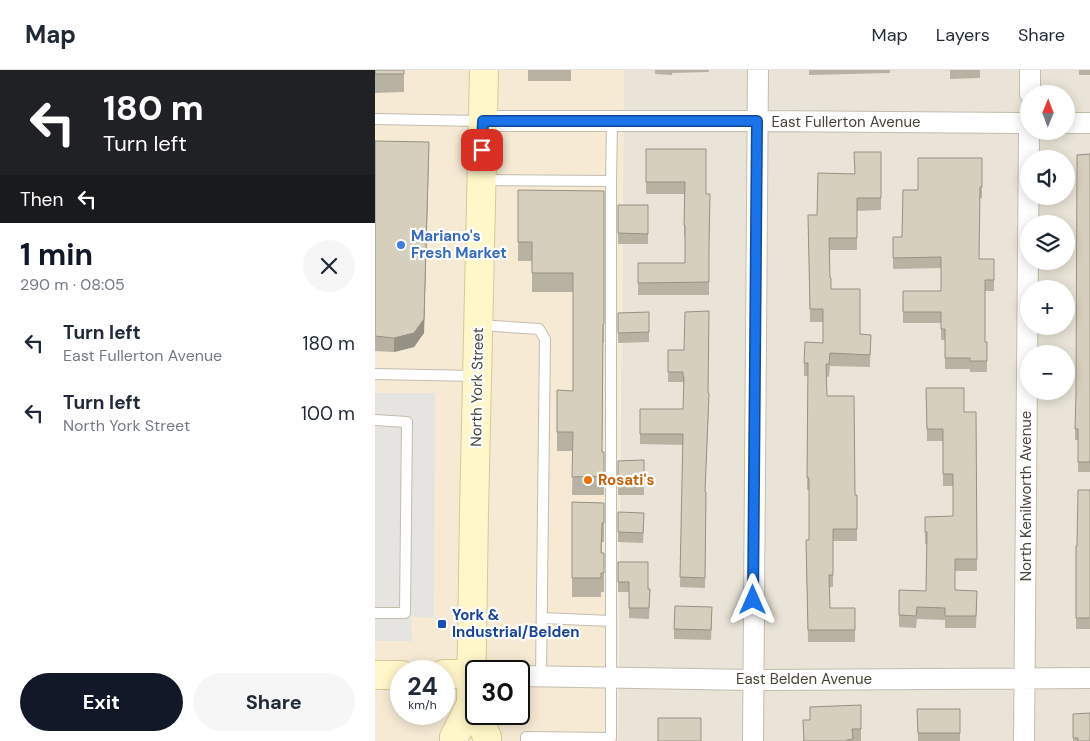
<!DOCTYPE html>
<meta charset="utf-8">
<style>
body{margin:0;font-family:"DM Sans",sans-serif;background:#f6f6f7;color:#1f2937;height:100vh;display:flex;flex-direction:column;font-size:19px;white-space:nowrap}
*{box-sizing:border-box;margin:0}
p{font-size:16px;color:#747a83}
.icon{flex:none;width:28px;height:28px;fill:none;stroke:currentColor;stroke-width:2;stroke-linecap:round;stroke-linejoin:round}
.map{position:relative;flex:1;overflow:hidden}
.details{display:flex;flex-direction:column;background:#fff;width:375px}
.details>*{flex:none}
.hud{background:#202124;color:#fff;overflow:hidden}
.needle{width:32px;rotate:1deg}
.controls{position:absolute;left:645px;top:15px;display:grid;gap:10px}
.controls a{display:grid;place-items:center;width:55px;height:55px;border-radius:50%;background:#fff;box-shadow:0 2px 12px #0003;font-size:25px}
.speed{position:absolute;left:15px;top:590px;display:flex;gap:10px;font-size:25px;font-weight:700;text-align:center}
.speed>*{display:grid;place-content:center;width:65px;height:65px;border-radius:50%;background:#fff;box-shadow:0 2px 12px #0003;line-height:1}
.speed small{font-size:12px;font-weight:400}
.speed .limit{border:2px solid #111;border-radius:8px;background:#fff;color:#111}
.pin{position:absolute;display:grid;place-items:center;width:42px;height:42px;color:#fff;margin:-21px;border-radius:10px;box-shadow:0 2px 8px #0006}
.me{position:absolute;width:55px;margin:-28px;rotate:0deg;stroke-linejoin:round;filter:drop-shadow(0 0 4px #0008)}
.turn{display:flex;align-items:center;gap:18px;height:105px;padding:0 20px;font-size:22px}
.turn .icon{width:65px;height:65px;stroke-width:2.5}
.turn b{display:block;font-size:35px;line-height:42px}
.then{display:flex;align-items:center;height:48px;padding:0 20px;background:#0003;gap:10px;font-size:19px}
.round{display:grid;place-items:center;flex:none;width:52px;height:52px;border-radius:26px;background:#f6f6f7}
.head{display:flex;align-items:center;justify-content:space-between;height:85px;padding:0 20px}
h1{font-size:30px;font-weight:700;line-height:38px;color:#111827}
.primary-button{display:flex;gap:10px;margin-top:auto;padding:10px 20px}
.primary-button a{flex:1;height:58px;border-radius:30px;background:#111827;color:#fff;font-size:20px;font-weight:700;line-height:58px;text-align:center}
.primary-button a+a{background:#f6f6f7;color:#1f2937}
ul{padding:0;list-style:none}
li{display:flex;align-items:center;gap:15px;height:70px;padding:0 20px}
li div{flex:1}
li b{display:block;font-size:19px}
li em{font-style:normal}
header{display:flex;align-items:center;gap:30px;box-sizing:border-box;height:70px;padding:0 25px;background:#fff;border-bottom:1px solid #e0e1e3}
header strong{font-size:24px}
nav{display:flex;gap:28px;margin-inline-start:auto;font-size:18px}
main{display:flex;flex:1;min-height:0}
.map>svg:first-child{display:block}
.residential{fill:#e9e4d7;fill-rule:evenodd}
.commercial{fill:#f6ead4;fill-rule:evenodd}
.parking{fill:#e6e4e1}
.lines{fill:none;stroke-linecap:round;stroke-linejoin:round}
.lane-casing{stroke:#c3bdae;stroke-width:12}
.street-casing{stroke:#c3bdae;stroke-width:22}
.secondary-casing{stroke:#d5c999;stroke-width:30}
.lane{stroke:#fff;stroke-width:10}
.street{stroke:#fff;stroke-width:20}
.secondary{stroke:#fff6c9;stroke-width:28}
.wall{fill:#b8b2a3}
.shaded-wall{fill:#969185}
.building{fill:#d6cfbe;stroke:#969185}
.route-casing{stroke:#114b97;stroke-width:12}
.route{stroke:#1a73e8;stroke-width:9}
.shop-dot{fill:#3f7fe0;stroke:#fff;stroke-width:2}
.food-dot{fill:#e8710a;stroke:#fff;stroke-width:2}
.transit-dot{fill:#1a4fb4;stroke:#fff;stroke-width:2}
.labels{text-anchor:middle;stroke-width:4.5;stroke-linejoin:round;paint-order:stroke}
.street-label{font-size:15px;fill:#484337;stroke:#fff}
.shop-label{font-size:15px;font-weight:bold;fill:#366cbe;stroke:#fff;text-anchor:start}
.food-label{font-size:15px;font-weight:bold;fill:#c56008;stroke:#fff;text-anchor:start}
.transit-label{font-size:15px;font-weight:bold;fill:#164399;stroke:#fff;text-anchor:start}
</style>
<header>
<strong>Map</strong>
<nav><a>Map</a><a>Layers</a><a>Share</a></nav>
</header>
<main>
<section class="details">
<div class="hud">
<div class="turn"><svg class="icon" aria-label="left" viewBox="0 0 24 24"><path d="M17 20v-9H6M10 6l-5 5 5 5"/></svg><div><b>180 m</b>Turn left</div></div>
<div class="then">Then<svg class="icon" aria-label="left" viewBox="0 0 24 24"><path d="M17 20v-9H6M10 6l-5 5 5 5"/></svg></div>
</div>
<div class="head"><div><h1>1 min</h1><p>290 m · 08:05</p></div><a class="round"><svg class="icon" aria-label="close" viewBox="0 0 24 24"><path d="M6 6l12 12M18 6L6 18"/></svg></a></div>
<ul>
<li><svg class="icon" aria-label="left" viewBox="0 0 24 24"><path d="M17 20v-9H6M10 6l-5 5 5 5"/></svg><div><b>Turn left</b><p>East Fullerton Avenue</p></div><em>180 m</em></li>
<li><svg class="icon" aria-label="left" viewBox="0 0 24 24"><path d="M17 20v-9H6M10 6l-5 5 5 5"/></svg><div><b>Turn left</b><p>North York Street</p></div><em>100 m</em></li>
</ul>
<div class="primary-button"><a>Exit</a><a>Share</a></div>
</section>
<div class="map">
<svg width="715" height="671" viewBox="0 0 715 671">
<rect width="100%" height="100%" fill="#f5f2e9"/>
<path class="residential" d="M 249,0 L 715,0 L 715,671 L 243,671 ZM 654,24 L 691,24 L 691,61 L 654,61 ZM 654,89 L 691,89 L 691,126 L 654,126 ZM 654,154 L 691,154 L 691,191 L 654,191 ZM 654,219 L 691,219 L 691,256 L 654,256 ZM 654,284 L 691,284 L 691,321 L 654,321 Z"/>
<path class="commercial" d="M 0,0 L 99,0 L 101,39 L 94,671 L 0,671 ZM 26,601 L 69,601 L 69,644 L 26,644 Z
M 115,0 L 249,0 L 248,43 L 114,45 Z
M 113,56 L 248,56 L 243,603 L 103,599 Z
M 144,613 L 244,613 L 243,671 L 102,671 L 102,644 L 144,644 Z"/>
<path class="parking" d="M 0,323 L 60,323 L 59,548 L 36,546 L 37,571 L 0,571 Z"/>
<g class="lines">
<defs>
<path id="lane" d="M 0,49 L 106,51
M 107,110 L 236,111
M 104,255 L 164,259 L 170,269 L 166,607
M 0,304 L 101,306
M 0,350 L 32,352 L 30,543 L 0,543
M 167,548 L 236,551
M 151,671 L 151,667 L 236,668 L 236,111 L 237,51"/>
<path id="street" d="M 655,24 L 655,0
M 108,51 L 382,51 L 654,53
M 691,53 L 715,53
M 144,606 L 378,610 L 715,608
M 378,671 L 383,0
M 649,671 L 654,61"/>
<path id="secondary" d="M 69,604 L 97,604
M 0,605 L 26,605
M 102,644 L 112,667 L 112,671
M 79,671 L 79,667 L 96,634 L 99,442 L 109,0"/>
</defs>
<use href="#lane" class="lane-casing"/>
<use href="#street" class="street-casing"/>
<use href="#secondary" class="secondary-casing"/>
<use href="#lane" class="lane"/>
<use href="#street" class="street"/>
<use href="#secondary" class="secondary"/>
</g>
<path class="wall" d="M 0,0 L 29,0 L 29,22 L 0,23 Z
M 153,0 L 196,0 L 196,11 L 153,11 Z
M 280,0 L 334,0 L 334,2 L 297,3 L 297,5 L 280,4 Z
M 434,0 L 515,0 L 515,3 L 434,5 Z
M 575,0 L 605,0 L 605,8 L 575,9 Z
M 704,0 L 715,0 L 715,5 L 704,5 Z
M 0,71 L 54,86 L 49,263 L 39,277 L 19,282 L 0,281 Z
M 271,79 L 331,124 L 335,136 L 334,182 L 334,225 L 263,225 L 263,193 L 310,193 L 310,167 L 309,167 L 309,124 L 271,124 Z
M 506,82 L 506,140 L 482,141 L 482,180 L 455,180 L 455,208 L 456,219 L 485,264 L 496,265 L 495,297 L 455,296 L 454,307 L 452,306 L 452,326 L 480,425 L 482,425 L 482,471 L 458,471 L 458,517 L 455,517 L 455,538 L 480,538 L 480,572 L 433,572 L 431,482 L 434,470 L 434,420 L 432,420 L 433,306 L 429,306 L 429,293 L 448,273 L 448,252 L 435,252 L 433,145 L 442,145 Z
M 715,84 L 715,402 L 703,402 L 703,370 L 700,370 L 700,359 Z
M 607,88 L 607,128 L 605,128 L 604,189 L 619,189 L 619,221 L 610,221 L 610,272 L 612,272 L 612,302 L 595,302 L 595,299 L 570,299 L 570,270 L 566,270 L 566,253 L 528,253 L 528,221 L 566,221 L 566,198 L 518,199 L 518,167 L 527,167 L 543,120 Z
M 143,120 L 229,121 L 229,273 L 228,273 L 227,382 L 229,382 L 229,425 L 197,425 L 198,381 L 182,381 L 182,320 L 198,321 L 198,222 L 157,222 L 157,191 L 143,191 Z
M 243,135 L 273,135 L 273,174 L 243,174 Z
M 274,242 L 274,272 L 243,273 L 243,243 Z
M 293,280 L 333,323 L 334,333 L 330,422 L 331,432 L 330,518 L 305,517 L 308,375 L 265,374 L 265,339 L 308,339 L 309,317 L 308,312 L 293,312 Z
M 551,318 L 589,342 L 601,342 L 602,501 L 580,501 L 580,520 L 602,533 L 601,558 L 570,558 L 570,550 L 542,549 L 541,558 L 524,557 L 524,520 L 551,521 L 552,474 L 550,474 L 550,447 L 578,446 L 578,416 L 568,416 L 568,371 L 552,371 Z
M 269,390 L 269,425 L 243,425 L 243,391 Z
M 715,420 L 715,559 L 701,559 L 701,501 L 702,476 Z
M 197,432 L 229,433 L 229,472 L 227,472 L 227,483 L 229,483 L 229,522 L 226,522 L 226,527 L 197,527 Z
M 243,442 L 269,453 L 268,473 L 243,472 Z
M 243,492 L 273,519 L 275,519 L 274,549 L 254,548 L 254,522 L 243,522 Z
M 337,548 L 336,570 L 299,569 L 299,559 Z
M 486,635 L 486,671 L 428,671 L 435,650 Z
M 542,639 L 585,639 L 585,671 L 543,671 Z
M 698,644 L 715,671 L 698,671 Z"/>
<path class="shaded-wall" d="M 54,72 L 49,263 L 39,277 L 19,282 L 19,268 Z"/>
<path class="building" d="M 0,0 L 29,0 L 29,4 L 0,4 Z
M 0,71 L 54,72 L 49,249 L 39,263 L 19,268 L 0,266 Z
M 271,79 L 331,79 L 331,124 L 335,124 L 334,173 L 334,212 L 263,213 L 263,193 L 310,193 L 310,155 L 309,155 L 310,112 L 271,112 Z
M 479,82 L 506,82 L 506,128 L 482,128 L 482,168 L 454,168 L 455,208 L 456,208 L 456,219 L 485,219 L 485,264 L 496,265 L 495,285 L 455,283 L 454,294 L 451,294 L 452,326 L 479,326 L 480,425 L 482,425 L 482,459 L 458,459 L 458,505 L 454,505 L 455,538 L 480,538 L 480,560 L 433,560 L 431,470 L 434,470 L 434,408 L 432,408 L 433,293 L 429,293 L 430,272 L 448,273 L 448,239 L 435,239 L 433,145 L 442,145 L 443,103 L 480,104 Z
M 715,84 L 715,392 L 703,392 L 703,359 L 700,359 L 701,324 L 702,85 Z
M 543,88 L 607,88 L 607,117 L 605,117 L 604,189 L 619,189 L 619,210 L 610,210 L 610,272 L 612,272 L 612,291 L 595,291 L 595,288 L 570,288 L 570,259 L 566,259 L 566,242 L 528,242 L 528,221 L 566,221 L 566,187 L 518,188 L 518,167 L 527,167 L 528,120 L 543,120 Z
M 143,120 L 229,121 L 229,254 L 228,254 L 227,382 L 229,382 L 229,406 L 197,407 L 198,362 L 182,362 L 182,320 L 198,321 L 198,203 L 157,203 L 157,172 L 143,172 Z
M 243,135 L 273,135 L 273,164 L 243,163 Z
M 334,241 L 333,323 L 334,323 L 330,422 L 331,422 L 330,508 L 305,507 L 308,364 L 265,364 L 265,339 L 308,339 L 309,307 L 308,307 L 308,302 L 293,302 L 293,280 L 309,280 L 310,242 Z
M 274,242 L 274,262 L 243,263 L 243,243 Z
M 551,318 L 589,318 L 589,342 L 601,342 L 602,489 L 580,489 L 580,520 L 602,521 L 601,546 L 570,546 L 570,538 L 542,537 L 541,546 L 524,545 L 524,520 L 551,521 L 552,462 L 550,462 L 550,447 L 578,446 L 578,404 L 568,404 L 568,359 L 552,359 Z
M 269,390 L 269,415 L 243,415 L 243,391 Z
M 703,420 L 715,420 L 715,548 L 701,548 L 701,476 L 702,476 Z
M 197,432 L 229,433 L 229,453 L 227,453 L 226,483 L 229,483 L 229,503 L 226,503 L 226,508 L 197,508 Z
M 243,442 L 269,443 L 268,463 L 243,462 Z
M 243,492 L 273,492 L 273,519 L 275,519 L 274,538 L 254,538 L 254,512 L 243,512 Z
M 300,536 L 337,537 L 336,560 L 299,559 Z
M 486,635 L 486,659 L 477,659 L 478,669 L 472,670 L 472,671 L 429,671 L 428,650 L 435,650 L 435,637 Z
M 542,639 L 585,639 L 585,663 L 543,663 Z
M 715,643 L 715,671 L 703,671 L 703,668 L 698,668 L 698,644 Z
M 283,648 L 326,648 L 326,671 L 283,671 Z"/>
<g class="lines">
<defs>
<path id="route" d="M 107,80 L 108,51 L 382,51 L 378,530"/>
</defs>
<use href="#route" class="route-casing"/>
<use href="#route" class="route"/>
</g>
<circle class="shop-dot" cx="26" cy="175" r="5"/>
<circle class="food-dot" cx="213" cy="410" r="5"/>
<rect class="transit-dot" x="62" y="549" width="10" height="10" rx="2.5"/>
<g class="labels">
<g class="street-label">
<text x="471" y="57">East Fullerton Avenue</text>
<text transform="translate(102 317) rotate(-89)" y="5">North York Street</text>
<text transform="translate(651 426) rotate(-90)" y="5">North Kenilworth Avenue</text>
<text x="429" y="614">East Belden Avenue</text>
</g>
<g class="shop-label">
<text x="36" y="171">Mariano's<tspan x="36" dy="17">Fresh Market</tspan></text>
</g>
<g class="food-label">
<text x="223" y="415">Rosati's</text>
</g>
<g class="transit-label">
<text x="77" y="550">York &amp;<tspan x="77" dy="17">Industrial/Belden</tspan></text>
</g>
</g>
</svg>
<div class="controls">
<a><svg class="needle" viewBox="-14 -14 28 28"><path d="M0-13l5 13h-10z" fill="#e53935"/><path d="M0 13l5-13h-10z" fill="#747a83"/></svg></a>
<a><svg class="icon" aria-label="sound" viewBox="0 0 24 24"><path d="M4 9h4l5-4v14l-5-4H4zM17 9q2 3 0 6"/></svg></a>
<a><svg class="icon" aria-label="layers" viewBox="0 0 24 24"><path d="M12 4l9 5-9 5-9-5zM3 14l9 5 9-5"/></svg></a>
<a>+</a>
<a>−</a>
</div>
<div class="speed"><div>24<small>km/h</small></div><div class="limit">30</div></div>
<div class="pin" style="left:107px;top:80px;background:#d93025"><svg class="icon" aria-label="arrive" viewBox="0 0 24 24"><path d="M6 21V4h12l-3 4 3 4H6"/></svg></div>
<svg class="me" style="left:378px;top:530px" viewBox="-20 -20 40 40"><path d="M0-17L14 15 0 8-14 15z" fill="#1a73e8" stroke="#fff" stroke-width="4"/></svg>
</div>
</main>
